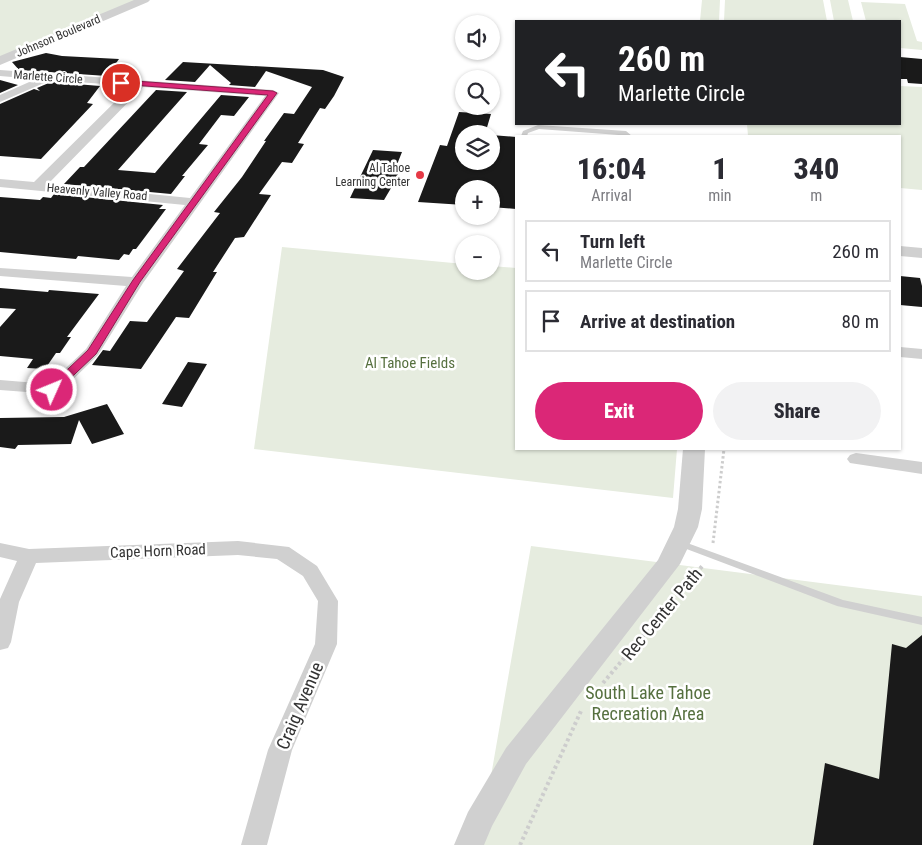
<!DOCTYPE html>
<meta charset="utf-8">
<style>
body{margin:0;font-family:"Roboto Condensed",sans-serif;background:#f2f2f3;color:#2b2b33;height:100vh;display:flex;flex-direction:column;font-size:19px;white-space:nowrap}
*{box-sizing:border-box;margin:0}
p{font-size:16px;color:#7c7c81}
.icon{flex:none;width:28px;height:28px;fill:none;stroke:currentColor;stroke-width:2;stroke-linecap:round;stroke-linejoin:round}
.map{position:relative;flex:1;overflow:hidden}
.drawer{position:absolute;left:515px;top:135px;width:386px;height:315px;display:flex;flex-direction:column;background:#fff;border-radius:0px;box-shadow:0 1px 4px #0004}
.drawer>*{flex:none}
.hud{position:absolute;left:515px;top:20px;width:386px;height:105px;border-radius:0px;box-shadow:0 1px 4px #0004;background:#202124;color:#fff;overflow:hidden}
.buttons{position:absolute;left:455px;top:15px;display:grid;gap:10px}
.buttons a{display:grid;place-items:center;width:45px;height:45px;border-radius:50%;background:#fff;box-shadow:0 1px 4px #0004;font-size:25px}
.pin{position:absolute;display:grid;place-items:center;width:42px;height:42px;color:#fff;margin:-21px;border:2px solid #fff;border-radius:50%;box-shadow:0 1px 5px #0007}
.me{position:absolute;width:55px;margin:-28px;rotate:46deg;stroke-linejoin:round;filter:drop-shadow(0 0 4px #0008)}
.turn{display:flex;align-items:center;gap:18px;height:105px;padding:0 20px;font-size:22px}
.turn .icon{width:65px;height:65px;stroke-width:2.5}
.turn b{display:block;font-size:35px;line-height:42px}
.eta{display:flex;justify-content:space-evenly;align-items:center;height:85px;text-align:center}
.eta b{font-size:30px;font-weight:800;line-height:35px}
.action{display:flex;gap:10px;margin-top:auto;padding:10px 20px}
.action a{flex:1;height:58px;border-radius:30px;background:#db2777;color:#fff;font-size:20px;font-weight:800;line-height:58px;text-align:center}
.action a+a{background:#f2f2f3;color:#2b2b33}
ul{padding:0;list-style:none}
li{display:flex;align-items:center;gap:15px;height:62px;margin:0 10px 8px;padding:0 10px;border:2px solid #e1e1e2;border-radius:0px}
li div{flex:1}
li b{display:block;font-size:19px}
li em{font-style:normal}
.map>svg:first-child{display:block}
.green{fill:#e6ecdf}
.building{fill:#1a1a1a}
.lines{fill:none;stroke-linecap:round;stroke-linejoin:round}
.path-far1{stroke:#cdcdcd;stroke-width:3;stroke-dasharray:2.5 2.5;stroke-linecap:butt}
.path{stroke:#cdcdcd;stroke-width:4;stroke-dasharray:3 3;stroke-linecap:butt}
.service{fill:#d0d0d0;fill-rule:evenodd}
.minor{fill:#d0d0d0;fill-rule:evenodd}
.tertiary{fill:#d0d0d0;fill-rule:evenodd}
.route{fill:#db2777;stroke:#8e194d}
.poi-dot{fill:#e63946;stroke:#fff;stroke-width:2}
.labels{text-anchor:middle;stroke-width:5;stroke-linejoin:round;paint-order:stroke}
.far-street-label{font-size:12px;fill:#333;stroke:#fff}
.far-poi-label{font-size:12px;fill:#333;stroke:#fff;text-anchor:end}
.park-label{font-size:15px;fill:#56703f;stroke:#fff}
.street-label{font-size:15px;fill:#333;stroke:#fff}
.near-street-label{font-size:18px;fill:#333;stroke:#fff}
.near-park-label{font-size:18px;fill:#56703f;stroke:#fff}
</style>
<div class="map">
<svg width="922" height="845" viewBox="0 0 922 845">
<rect width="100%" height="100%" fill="#fff"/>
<path class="green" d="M 0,0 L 137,0 L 0,59 Z
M 702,0 L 720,0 L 719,21 L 700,21 Z
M 725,0 L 823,0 L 827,21 L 724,21 Z
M 830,0 L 848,0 L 853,21 L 834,21 Z
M 861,2 L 905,4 L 917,41 L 922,42 L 922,50 L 900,48 L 900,21 L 866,21 Z
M 900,86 L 922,87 L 922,190 L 900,188 L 900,136 L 748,136 L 747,124 L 900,124 Z
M 282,247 L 464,264 L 464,271 L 491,271 L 491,266 L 516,268 L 516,449 L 677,449 L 673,498 L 254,449 Z
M 531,546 L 922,596 L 922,845 L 479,845 Z"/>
<path class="building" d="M 46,53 L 62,56 L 119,59 L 107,76 L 19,70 L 12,62 Z
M 900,57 L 922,59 L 922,84 L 908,83 L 907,79 L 900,79 Z
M 183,62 L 323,70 L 344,77 L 334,96 L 325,109 L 320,108 L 298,143 L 304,144 L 292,163 L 282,162 L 259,194 L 271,195 L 244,237 L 235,238 L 213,272 L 217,272 L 189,318 L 176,317 L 141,369 L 92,365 L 103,350 L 110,351 L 130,321 L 147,322 L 184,271 L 177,269 L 220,213 L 214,212 L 242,177 L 266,141 L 264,141 L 284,113 L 294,114 L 312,87 L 266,71 L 255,87 L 229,85 L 231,83 L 210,65 L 195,82 L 165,80 Z
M 0,80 L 18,85 L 0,93 Z
M 51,82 L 100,86 L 87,103 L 93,104 L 41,159 L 0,156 L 0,104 L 34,89 L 40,91 L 37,88 Z
M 156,90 L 187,92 L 118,170 L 155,173 L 221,95 L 249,97 L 234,116 L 221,115 L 199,144 L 208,145 L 182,176 L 185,176 L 171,194 L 64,184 L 80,167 L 84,167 Z
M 459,112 L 491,114 L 485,134 L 464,134 L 464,161 L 491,161 L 491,135 L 516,137 L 516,209 L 491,207 L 491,189 L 464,189 L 464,205 L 418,202 L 440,145 L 447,146 Z
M 373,150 L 402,152 L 396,167 L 401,167 L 394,183 L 384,200 L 350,198 Z
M 54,194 L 163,205 L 159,209 L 166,209 L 136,249 L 133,249 L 129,255 L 124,254 L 119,260 L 78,256 L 76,259 L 0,252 L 0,197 L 40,200 L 43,197 L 51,198 Z
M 900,276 L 920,278 L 922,286 L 922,307 L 900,305 Z
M 0,288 L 48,292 L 49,290 L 99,294 L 67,337 L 71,337 L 60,353 L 56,353 L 45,369 L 27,368 L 33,359 L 0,356 L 0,327 L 16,309 L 0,308 Z
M 188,362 L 207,364 L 182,407 L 162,404 Z
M 107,404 L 124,434 L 92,444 L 79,420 L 71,444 L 18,445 L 15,449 L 0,447 L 0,418 L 64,417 Z
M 922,635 L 922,845 L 813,845 L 825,763 L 879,779 L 892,644 L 906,648 Z"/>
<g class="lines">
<path class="path-far1" d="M 713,543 L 724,449"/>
<path class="path" d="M 603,683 L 704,564
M 520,845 L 581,711"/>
<path class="service" d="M 538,125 L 626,131 L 632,136 L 539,129 L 528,133 L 527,136 L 521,136 L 523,131 Z
M 679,540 L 843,600 L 922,617 L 922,625 L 837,606 L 676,545 L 674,543 L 676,541 Z"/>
<path class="minor" d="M 0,70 L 273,90 L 279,93 L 143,283 L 98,355 L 59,393 L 53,394 L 0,390 L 0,380 L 49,384 L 86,349 L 126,286 L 0,276 L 0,268 L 132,277 L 185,205 L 0,187 L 0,179 L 34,182 L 131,86 L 51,80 L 0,102 L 0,95 L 36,79 L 0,76 ZM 143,87 L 265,96 L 190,198 L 48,184 Z
M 900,347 L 922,349 L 922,359 L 900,357 Z
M 856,453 L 922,462 L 922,474 L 850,463 L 847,459 L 850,455 Z
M 238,541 L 289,547 L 317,566 L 338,601 L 337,644 L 292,750 L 267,845 L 241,845 L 268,750 L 315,644 L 318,601 L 303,576 L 277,559 L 238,555 L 36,563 L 19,602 L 11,642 L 8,648 L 0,650 L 0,599 L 17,561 L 0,557 L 0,543 L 29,549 Z"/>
<path class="tertiary" d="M 134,0 L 150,0 L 148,2 L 0,65 L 0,56 Z
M 900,246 L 922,248 L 922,258 L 900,256 Z
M 683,449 L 705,449 L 702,509 L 698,527 L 680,564 L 526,764 L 492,826 L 484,845 L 454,845 L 468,812 L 506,748 L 658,560 L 674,527 L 678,509 Z"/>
</g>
<path class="route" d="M 121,80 L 273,91 L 277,93 L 140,282 L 96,354 L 56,392 L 49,392 L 47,390 L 49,387 L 88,350 L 133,280 L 268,95 L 118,84 L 117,83 Z"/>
<circle class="poi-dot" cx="420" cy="175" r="5"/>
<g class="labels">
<g class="far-street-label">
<text transform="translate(58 36) rotate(-23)" y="4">Johnson Boulevard</text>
<text transform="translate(48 77) rotate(4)" y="4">Marlette Circle</text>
<text transform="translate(97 192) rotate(5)" y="4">Heavenly Valley Road</text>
</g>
<g class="far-poi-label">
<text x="410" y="172">Al Tahoe<tspan x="410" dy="14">Learning Center</tspan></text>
</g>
<g class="park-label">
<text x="410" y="368">Al Tahoe Fields</text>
</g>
<g class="street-label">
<text transform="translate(158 551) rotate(-2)" y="5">Cape Horn Road</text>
</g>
<g class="near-street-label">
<text transform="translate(662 614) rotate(-50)" y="6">Rec Center Path</text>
<text transform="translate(300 706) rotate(-67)" y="6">Craig Avenue</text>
</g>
<g class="near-park-label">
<text x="648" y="699">South Lake Tahoe<tspan x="648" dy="21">Recreation Area</tspan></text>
</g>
</g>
</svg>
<div class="buttons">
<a><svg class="icon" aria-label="sound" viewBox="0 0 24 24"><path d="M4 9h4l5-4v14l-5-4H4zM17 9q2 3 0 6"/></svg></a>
<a><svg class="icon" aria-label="search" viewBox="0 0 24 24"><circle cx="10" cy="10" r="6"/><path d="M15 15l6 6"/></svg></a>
<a><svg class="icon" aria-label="layers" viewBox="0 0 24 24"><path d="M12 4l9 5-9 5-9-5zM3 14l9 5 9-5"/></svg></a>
<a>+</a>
<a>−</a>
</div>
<div class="pin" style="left:121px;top:83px;background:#d93025"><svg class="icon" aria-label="arrive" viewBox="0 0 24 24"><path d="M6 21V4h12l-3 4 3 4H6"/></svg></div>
<svg class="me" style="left:52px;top:390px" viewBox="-20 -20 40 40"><circle r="17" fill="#db2777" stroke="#fff" stroke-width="3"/><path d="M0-11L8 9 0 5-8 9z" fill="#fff"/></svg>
<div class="hud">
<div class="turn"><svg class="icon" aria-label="left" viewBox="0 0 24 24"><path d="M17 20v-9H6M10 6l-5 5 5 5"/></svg><div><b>260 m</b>Marlette Circle</div></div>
</div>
<section class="drawer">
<div class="eta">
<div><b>16:04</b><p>Arrival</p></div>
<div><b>1</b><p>min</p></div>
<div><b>340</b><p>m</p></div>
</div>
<ul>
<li><svg class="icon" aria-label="left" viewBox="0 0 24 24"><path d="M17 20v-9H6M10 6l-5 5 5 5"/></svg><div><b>Turn left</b><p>Marlette Circle</p></div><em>260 m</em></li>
<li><svg class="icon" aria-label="arrive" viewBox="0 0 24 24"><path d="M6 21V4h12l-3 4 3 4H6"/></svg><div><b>Arrive at destination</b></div><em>80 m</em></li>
</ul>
<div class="action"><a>Exit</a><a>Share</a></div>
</section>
</div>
